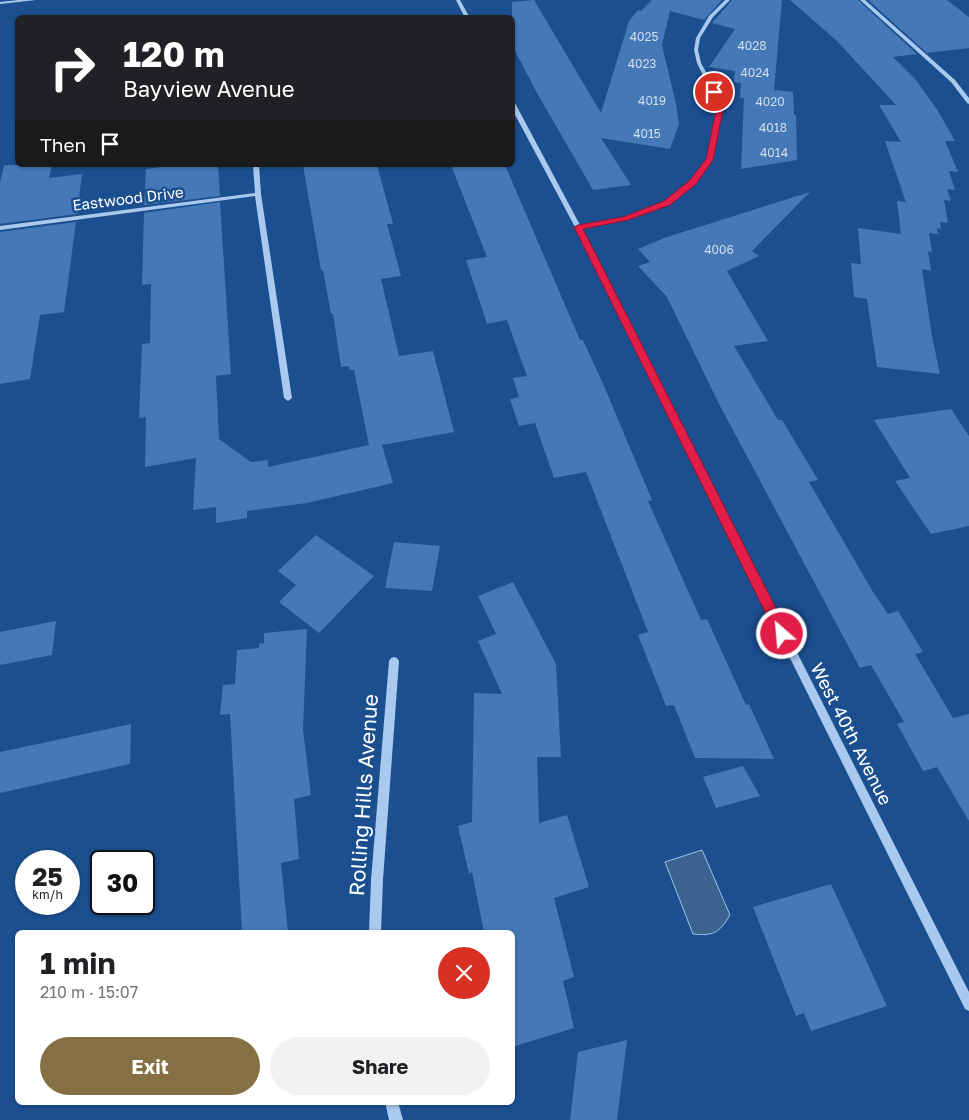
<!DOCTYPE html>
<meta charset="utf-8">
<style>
body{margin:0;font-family:"Golos Text",sans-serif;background:#f2f2f2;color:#202124;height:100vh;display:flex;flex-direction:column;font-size:19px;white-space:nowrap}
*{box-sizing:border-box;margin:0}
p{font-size:16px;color:#757577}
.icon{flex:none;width:28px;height:28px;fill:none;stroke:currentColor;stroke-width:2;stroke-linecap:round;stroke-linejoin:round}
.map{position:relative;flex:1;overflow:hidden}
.drawer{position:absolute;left:15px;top:930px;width:500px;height:175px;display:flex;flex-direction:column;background:#fff;border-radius:8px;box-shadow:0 1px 4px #0004}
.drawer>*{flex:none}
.top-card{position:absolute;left:15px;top:15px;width:500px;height:152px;border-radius:8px;box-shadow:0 1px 4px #0004;background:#202124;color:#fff;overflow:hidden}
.speed{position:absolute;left:15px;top:850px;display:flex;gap:10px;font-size:25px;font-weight:700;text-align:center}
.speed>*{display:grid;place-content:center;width:65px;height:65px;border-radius:50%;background:#fff;box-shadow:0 1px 4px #0004;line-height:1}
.speed small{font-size:12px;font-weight:400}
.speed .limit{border:2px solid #111;border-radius:8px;background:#fff;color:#111}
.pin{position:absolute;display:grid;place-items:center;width:42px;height:42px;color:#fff;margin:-21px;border:2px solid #fff;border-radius:50%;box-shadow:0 1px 5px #0007}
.me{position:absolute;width:55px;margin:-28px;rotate:333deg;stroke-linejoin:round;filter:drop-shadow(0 0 4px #0008)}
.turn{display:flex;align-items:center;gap:18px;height:105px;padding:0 25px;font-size:22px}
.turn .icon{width:65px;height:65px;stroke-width:2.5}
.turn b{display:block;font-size:35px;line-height:42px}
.then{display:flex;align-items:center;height:48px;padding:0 25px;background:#0003;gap:10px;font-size:19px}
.round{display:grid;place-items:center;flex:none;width:52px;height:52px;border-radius:26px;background:#f2f2f2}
.head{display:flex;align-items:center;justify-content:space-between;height:85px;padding:0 25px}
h1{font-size:30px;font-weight:700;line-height:38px}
.button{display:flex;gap:10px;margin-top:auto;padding:10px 25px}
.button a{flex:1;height:58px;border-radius:30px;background:#847042;color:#fff;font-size:20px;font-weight:700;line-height:58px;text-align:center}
.button a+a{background:#f2f2f2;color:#202124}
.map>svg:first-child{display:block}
.water{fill:#3c6290;stroke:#9cc4f0}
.building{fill:#4478b7}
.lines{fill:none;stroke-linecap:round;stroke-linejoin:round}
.minor{fill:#a9c9ee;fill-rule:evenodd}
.route{fill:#e11d48;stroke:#92132f}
.labels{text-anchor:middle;stroke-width:5;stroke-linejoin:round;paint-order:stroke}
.far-number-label{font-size:12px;fill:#d0dded}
.far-street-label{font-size:15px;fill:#fff;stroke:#1b4f8f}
.street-label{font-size:18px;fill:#fff;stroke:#1b4f8f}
.near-street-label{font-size:21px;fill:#fff;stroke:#1b4f8f}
</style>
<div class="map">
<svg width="969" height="1120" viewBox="0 0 969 1120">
<rect width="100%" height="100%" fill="#1b4f8f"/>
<path class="water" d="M 702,850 L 730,915 C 719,933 714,936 693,934 L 665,862 Z"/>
<path class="building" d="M 534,0 L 601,113 L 629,21 L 638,10 L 641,11 L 652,0 L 722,0 L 704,20 L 670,11 L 662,45 L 676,104 L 679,124 L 670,149 L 601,138 L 631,185 L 593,190 L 537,93 L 512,45 L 512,2 Z
M 732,0 L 782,0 L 774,90 L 793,92 L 794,115 L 796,115 L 797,160 L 741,169 L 744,98 L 740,98 L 741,83 L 734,82 L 735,71 L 709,67 L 735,29 L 712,23 Z
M 790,0 L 858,0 L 917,54 L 893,57 L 916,80 L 938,111 L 955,141 L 945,141 L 958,172 L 949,171 L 955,190 L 947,189 L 951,201 L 944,200 L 948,223 L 940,222 L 941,229 L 937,228 L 938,234 L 929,233 L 932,252 L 928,251 L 931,271 L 922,269 L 932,336 L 940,374 L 877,367 L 867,299 L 854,297 L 851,263 L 861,264 L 858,228 L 901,234 L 897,201 L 906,202 L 885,141 L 901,142 L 879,105 L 896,105 L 837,41 Z
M 868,0 L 947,0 L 969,17 L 969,48 L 927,53 Z
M 4,165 L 52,165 L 49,178 L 82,174 L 77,214 L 0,224 L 0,183 Z
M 175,165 L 218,165 L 220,196 L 144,205 L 146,169 Z
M 303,165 L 377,165 L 393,224 L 387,224 L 401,276 L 381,279 L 399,356 L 433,351 L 454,432 L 382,445 L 393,483 L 307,503 L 247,511 L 247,518 L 216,523 L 216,507 L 193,510 L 196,458 L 145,467 L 146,417 L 139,418 L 142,344 L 150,343 L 151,284 L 142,285 L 144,213 L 220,202 L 231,374 L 216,376 L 219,439 L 251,462 L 268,460 L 268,467 L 369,445 L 354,370 L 350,370 L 349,366 L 341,367 L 333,314 L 331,314 L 323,270 L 321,270 Z
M 451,165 L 505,165 L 580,340 L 583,340 L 604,386 L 652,500 L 648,501 L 701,620 L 707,619 L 746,705 L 749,704 L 774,759 L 695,758 L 674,705 L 666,706 L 638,635 L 648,632 L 586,472 L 554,478 L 535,423 L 519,426 L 510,399 L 519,397 L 513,378 L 527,376 L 507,320 L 487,324 L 466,260 L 487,257 Z
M 810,192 L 752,251 L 759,256 L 727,271 L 768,341 L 734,346 L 778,420 L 782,420 L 818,480 L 809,482 L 873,592 L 888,614 L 898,611 L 923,652 L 915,654 L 953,718 L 969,714 L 969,821 L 937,767 L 923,771 L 897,724 L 904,722 L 871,665 L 860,668 L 719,404 L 667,297 L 638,266 L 650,262 L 638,249 L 667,237 Z
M 76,222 L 64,312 L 40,315 L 30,379 L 0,384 L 0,232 Z
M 951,409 L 969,436 L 969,526 L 931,534 L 895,481 L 910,478 L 874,420 Z
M 316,535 L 374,576 L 319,633 L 279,602 L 296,585 L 278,571 Z
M 394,542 L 440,546 L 432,591 L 385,588 Z
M 513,582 L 556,664 L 561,757 L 537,757 L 539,823 L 567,815 L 589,887 L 554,898 L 574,977 L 563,981 L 574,1028 L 512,1047 L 512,932 L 484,932 L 472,872 L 469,874 L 458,826 L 472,822 L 474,693 L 502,694 L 478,641 L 496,634 L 478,596 Z
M 56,621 L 52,655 L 0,665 L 0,632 Z
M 307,629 L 303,729 L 311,795 L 294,799 L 299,859 L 281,863 L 288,932 L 242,932 L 230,714 L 220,715 L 223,685 L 235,684 L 237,650 L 259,648 L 259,644 L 264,643 L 264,633 Z
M 131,724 L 130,764 L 0,793 L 0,752 Z
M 743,766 L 760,796 L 716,808 L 703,777 Z
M 831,884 L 887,1006 L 811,1031 L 804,1013 L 796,1016 L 753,907 Z
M 627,1040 L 617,1120 L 570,1120 L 578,1052 Z"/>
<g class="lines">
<path class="minor" d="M 19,0 L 36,0 L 0,4 L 0,2 Z
M 456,0 L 460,0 L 470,18 L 465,18 Z
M 725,0 L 730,0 L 713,17 L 700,38 L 698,50 L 701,63 L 717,92 L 722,110 L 712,160 L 695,183 L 669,204 L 627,220 L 582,228 L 969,992 L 969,1011 L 965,1009 L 575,227 L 512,109 L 512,102 L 515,103 L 580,225 L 624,217 L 665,202 L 691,181 L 706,160 L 716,110 L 711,92 L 697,63 L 694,50 L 696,38 L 709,16 Z
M 860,0 L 865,0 L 955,80 L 969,98 L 969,104 L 967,103 L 951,82 Z
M 253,165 L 259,165 L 261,194 L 292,398 L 288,401 L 284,398 L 255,196 L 0,230 L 0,226 L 255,193 Z
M 394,657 L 397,658 L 399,661 L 383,880 L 381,932 L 369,932 L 371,880 L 389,661 L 391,658 Z
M 385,1102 L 398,1102 L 403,1120 L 389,1120 Z"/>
</g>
<path class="route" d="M 714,90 L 717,92 L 723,110 L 713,160 L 696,184 L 670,205 L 628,220 L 583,229 L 787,630 L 789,634 L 787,638 L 782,639 L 778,638 L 574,227 L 578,225 L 623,217 L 664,201 L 690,180 L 706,159 L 716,110 L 711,92 Z"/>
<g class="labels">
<g class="far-number-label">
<text x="644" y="41">4025</text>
<text x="752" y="50">4028</text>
<text x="642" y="68">4023</text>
<text x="755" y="77">4024</text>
<text x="652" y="105">4019</text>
<text x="770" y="106">4020</text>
<text x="773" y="132">4018</text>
<text x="647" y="138">4015</text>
<text x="774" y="157">4014</text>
<text x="719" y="254">4006</text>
</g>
<g class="far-street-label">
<text transform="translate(128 199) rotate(-7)" y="5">Eastwood Drive</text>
</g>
<g class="street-label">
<text transform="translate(851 734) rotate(63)" y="6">West 40th Avenue</text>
</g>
<g class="near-street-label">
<text transform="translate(364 795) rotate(-86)" y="7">Rolling Hills Avenue</text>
</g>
</g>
</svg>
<div class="speed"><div>25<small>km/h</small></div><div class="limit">30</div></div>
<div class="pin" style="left:714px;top:92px;background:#d93025"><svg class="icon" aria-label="arrive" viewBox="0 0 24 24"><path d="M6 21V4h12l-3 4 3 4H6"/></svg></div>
<svg class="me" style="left:782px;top:634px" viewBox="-20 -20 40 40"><circle r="17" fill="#e11d48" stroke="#fff" stroke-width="3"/><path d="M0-11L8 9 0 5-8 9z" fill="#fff"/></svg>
<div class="top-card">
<div class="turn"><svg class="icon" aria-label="right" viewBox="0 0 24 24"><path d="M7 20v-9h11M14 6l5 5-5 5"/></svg><div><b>120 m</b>Bayview Avenue</div></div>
<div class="then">Then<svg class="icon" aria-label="arrive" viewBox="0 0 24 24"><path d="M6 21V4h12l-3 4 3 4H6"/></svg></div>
</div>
<section class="drawer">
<div class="head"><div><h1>1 min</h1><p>210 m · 15:07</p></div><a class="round" style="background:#d93025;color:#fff"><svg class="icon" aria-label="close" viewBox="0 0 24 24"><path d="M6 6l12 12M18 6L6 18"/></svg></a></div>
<div class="button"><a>Exit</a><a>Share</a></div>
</section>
</div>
